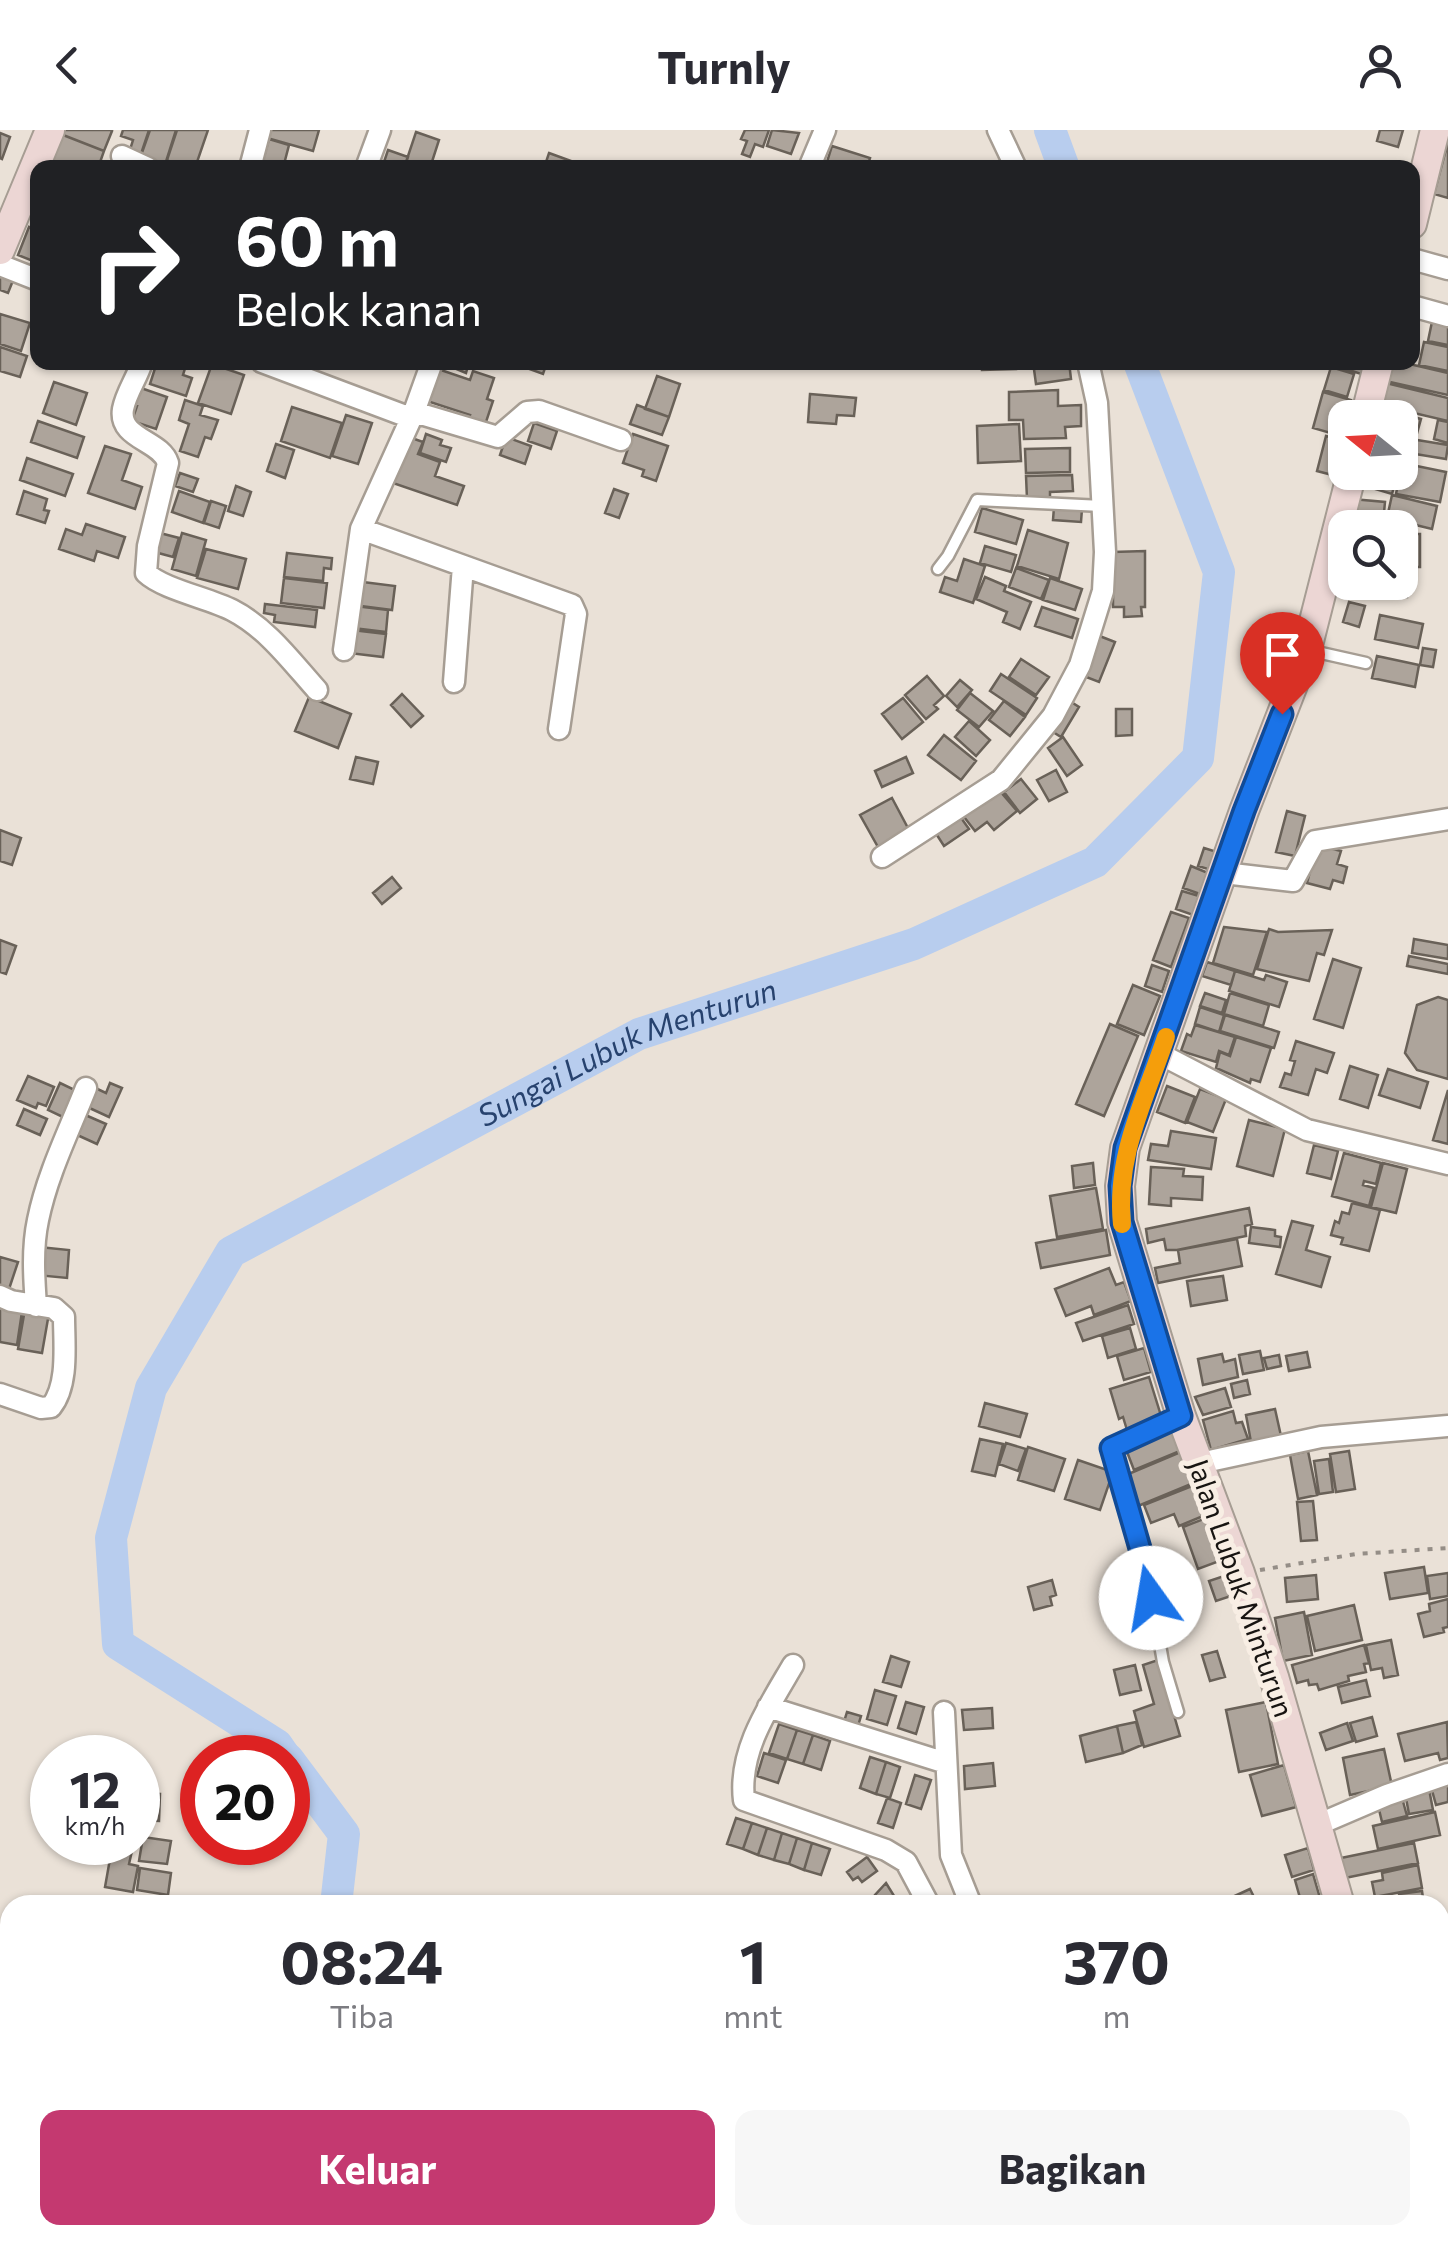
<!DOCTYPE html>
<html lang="id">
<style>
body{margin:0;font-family:Commissioner,sans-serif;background:#f7f7f7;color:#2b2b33;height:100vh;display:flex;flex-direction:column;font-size:38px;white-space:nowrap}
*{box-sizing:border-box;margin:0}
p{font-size:32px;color:#7c7c81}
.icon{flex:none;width:55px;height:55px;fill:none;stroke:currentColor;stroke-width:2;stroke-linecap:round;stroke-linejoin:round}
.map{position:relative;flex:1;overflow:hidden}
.side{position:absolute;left:0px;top:1765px;width:1450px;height:350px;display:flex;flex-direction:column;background:#fff;border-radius:30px 30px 0 0;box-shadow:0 2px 8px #0004}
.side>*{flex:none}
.guide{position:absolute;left:30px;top:30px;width:1390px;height:210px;border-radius:20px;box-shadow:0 2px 8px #0004;background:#202124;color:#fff;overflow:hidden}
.needle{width:65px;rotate:288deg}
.controls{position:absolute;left:1328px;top:270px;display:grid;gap:20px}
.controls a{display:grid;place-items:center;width:90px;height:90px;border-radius:20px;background:#fff;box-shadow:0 2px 8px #0004;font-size:50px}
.speed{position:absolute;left:30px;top:1605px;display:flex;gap:20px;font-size:50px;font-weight:700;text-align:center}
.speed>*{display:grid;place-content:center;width:130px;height:130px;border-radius:50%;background:#fff;box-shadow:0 2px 8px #0004;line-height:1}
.speed small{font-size:25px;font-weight:400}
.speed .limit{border:15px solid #d22;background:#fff;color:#111}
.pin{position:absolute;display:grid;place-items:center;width:85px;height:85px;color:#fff;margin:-102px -42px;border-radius:50% 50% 50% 0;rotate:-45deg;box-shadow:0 0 10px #0007}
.pin .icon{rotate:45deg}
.me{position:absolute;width:110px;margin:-55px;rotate:347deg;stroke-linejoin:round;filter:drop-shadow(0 0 8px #0008)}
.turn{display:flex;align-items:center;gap:35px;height:210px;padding:0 40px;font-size:45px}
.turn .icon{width:130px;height:130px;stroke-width:2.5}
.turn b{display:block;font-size:70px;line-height:85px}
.eta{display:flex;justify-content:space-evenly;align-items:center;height:170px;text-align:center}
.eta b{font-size:60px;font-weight:700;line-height:70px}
.action{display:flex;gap:20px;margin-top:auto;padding:20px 40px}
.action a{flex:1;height:115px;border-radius:20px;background:#c43970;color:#fff;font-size:40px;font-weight:700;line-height:115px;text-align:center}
.action a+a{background:#f7f7f7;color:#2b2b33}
header{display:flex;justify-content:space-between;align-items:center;height:130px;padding:0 40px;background:#fff;font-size:45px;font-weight:700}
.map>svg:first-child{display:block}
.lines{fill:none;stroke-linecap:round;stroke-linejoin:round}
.river{stroke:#b8cdee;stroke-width:32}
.building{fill:#ada49b;stroke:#696158;stroke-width:2.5}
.lane-casing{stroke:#a69d93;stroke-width:15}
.street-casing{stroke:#a69d93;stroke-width:25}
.secondary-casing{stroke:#a69d93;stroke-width:32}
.path{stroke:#958e87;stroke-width:4;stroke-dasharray:5 8;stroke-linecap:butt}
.lane{stroke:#fff;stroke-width:10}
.street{stroke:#fff;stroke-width:20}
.secondary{stroke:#ecd6d4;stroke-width:28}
.route-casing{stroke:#114b97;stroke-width:25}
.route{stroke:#1a73e8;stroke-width:18}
.slow{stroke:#f59e0b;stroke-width:18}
.labels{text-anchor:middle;stroke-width:10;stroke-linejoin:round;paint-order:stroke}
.street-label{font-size:28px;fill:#171411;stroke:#f8eee4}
.water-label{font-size:30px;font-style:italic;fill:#27426e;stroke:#f8eee4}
</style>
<header><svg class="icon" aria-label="back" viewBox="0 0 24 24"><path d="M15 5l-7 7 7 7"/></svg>Turnly<svg class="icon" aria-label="person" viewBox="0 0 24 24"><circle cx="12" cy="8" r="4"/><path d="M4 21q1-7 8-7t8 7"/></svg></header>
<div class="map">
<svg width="1448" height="2115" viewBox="0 0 1448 2115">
<rect width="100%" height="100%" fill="#eae1d7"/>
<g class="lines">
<g class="river">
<path d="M 1050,0 L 1064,38"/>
<path id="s1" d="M 286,1628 L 277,1615 L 118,1514 L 111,1408 L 151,1258 L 231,1122 L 639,904 L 914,814 L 1095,732 L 1198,628 L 1219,442 L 1139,232"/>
<path d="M 288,1629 L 344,1704 L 336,1775"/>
<path d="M 164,2115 L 167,2105"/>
</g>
</g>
<path class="building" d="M 59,0 L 110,0 L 112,1 L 104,21 L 58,3 Z
M 123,0 L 149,0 L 140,27 L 129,23 L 133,10 L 121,6 Z
M 150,0 L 176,0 L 164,38 L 139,31 Z
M 177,0 L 208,0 L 195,38 L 182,38 L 167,30 Z
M 261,0 L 319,0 L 313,21 L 260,6 Z
M 745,0 L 769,0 L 763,17 L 755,14 L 750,27 L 742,24 L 747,11 L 741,9 Z
M 772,0 L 799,3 L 791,24 L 767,16 Z
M 1380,0 L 1403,0 L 1398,17 L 1377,11 Z
M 416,2 L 439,10 L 430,38 L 404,38 Z
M 0,3 L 10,7 L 2,29 L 0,28 Z
M 58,3 L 104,21 L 98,38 L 61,38 L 47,32 Z
M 269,9 L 289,15 L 283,38 L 253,33 L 257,21 L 265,23 Z
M 1448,12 L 1448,68 L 1434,64 Z
M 832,16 L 870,28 L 867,38 L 843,38 L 827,32 Z
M 388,20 L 408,27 L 404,38 L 383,35 Z
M 549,23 L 571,31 L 568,38 L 544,38 Z
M 29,97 L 38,101 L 38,133 L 18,125 Z
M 0,143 L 14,148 L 8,163 L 0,160 Z
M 0,184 L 30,193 L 21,221 L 0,214 Z
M 1433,187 L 1448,190 L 1448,215 L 1428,211 Z
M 1424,212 L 1448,217 L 1448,241 L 1419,235 Z
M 0,217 L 27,226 L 20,247 L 0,241 Z
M 157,232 L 187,232 L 183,245 L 192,248 L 186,266 L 150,254 Z
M 440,232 L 469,232 L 466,243 Z
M 526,232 L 547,232 L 543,244 L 524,237 Z
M 982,232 L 1016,232 L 1016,239 L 982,240 Z
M 1033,232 L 1069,232 L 1071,249 L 1036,254 Z
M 1342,232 L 1368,232 L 1364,245 L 1340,237 Z
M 1386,232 L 1401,232 L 1448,243 L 1448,265 L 1381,250 Z
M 212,234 L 244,245 L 231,284 L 198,273 Z
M 1331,237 L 1354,244 L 1347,267 L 1324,260 Z
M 435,238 L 470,250 L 473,241 L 494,248 L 487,269 L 493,271 L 484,298 L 467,292 L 470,285 L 424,270 Z
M 657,246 L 680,254 L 669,287 L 645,279 Z
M 54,252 L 87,263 L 76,295 L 43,283 Z
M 1386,253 L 1448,268 L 1448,291 L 1380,275 Z
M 138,257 L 167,267 L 156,299 L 132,291 L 137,276 L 131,275 Z
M 1058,260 L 1058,276 L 1081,275 L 1081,296 L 1065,297 L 1066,308 L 1024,309 L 1023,290 L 1009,290 L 1009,262 Z
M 1323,262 L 1351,270 L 1341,306 L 1313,298 Z
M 810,264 L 856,268 L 854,286 L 837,285 L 836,294 L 808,292 Z
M 185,270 L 203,276 L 200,285 L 218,290 L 211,309 L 205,307 L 198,327 L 180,321 L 189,294 L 179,290 Z
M 637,275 L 669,287 L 662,305 L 630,294 Z
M 292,277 L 342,293 L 330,328 L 281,311 Z
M 1379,278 L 1421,289 L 1416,307 L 1400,302 L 1400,288 L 1376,288 Z
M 346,285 L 372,293 L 358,334 L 332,326 Z
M 1438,290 L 1448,292 L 1448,313 L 1434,309 Z
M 38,291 L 84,307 L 77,328 L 31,312 Z
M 534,293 L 557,301 L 551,319 L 528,311 Z
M 1019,294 L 1021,331 L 978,333 L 977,296 Z
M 426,304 L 442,310 L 440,315 L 451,318 L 446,332 L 420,323 Z
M 633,304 L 668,316 L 656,351 L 642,346 L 644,340 L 623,333 Z
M 406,306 L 423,312 L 418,324 L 440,332 L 435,346 L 464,356 L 457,375 L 390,352 Z
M 1326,306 L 1345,311 L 1336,346 L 1317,341 Z
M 506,307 L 531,316 L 525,334 L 500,325 Z
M 1411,309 L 1448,315 L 1446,329 L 1409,323 Z
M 276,314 L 294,320 L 285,348 L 267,341 Z
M 105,316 L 131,324 L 122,350 L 142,357 L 135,379 L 88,363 Z
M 1070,318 L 1070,342 L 1026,343 L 1025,319 Z
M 27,328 L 73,344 L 65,366 L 20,350 Z
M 1402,333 L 1446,342 L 1440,372 L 1396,364 Z
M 1361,342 L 1398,342 L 1392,364 L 1358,354 Z
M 180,343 L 198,349 L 193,362 L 175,356 Z
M 1072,345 L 1073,361 L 1050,362 L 1050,369 L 1027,369 L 1026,346 Z
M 236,356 L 251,362 L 243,386 L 228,381 Z
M 614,359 L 628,364 L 619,388 L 605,383 Z
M 24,361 L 47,369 L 44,380 L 49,381 L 45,393 L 17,384 Z
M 179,361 L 210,372 L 203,393 L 172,382 Z
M 1392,365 L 1437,376 L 1432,399 L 1387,388 Z
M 1352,369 L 1385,372 L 1383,393 L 1350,389 Z
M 211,371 L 226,376 L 219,398 L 204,393 Z
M 1054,377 L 1082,379 L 1081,392 L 1053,390 Z
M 982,378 L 1023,390 L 1016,414 L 975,402 Z
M 86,394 L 125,407 L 118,428 L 97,421 L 94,431 L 59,419 L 66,399 L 82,405 Z
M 1360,396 L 1402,396 L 1402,404 L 1420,404 L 1420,437 L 1400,437 L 1400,398 Z
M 1028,400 L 1068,413 L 1059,449 L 1017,436 Z
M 156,402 L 179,408 L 173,427 L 151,421 Z
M 182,403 L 206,410 L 196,446 L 172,439 Z
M 985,416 L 1016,425 L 1011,442 L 980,433 Z
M 206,419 L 246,429 L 238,459 L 197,448 Z
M 1145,421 L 1145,477 L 1141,477 L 1142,486 L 1124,487 L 1124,477 L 1113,477 L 1113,422 Z
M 287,423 L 332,428 L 331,439 L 324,438 L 323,451 L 284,447 Z
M 964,429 L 985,436 L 973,473 L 940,462 L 945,447 L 957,451 Z
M 1016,438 L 1049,450 L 1041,469 L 1009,457 Z
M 985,447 L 1006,456 L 1004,461 L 1031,472 L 1020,499 L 1003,492 L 1007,482 L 976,469 Z
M 284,448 L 327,453 L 324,478 L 281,473 Z
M 1050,448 L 1082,459 L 1075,480 L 1043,470 Z
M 1400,448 L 1408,449 L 1407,467 L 1372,465 L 1373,452 L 1400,452 Z
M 355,451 L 395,456 L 392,480 L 353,475 Z
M 1349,472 L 1365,476 L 1359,497 L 1343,492 Z
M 265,474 L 317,480 L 315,497 L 274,492 L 275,485 L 264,483 Z
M 355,476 L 388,480 L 386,502 L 353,498 Z
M 1042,477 L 1078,489 L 1072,508 L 1035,496 Z
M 1380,485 L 1423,494 L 1418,518 L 1375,509 Z
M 352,500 L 386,504 L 383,527 L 349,523 Z
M 1097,505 L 1115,512 L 1099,552 L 1081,545 Z
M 1423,518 L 1436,520 L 1433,537 L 1420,535 Z
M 1377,526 L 1419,535 L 1415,557 L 1372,548 Z
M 1021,529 L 1049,547 L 1036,565 L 1009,547 Z
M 1001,544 L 1037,568 L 1026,585 L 990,561 Z
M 927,546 L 944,566 L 934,575 L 938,579 L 926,589 L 905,565 Z
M 960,550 L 972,560 L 957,577 L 946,566 Z
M 970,563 L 993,581 L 979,597 L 957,580 Z
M 402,564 L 423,586 L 411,597 L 391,575 Z
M 309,567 L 351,584 L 338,618 L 295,601 Z
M 903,568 L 923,592 L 902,609 L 882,584 Z
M 1068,570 L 1079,577 L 1061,607 L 1050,600 Z
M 1004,571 L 1025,587 L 1010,606 L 989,590 Z
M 1116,579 L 1132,579 L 1132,605 L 1116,606 Z
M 969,591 L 990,610 L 976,626 L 955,607 Z
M 944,605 L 976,631 L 961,650 L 928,625 Z
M 1063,607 L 1082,635 L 1067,646 L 1048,618 Z
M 356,627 L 378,632 L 373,654 L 350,649 Z
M 906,627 L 913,643 L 882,657 L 875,641 Z
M 1056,640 L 1067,662 L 1049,671 L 1037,650 Z
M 1021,649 L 1037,669 L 1020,683 L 1004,662 Z
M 999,660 L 1017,681 L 994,700 L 987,692 L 975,701 L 961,683 Z
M 892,668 L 909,700 L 878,717 L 860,685 Z
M 1287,681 L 1305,686 L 1295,726 L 1276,722 Z
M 959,685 L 969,699 L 944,716 L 935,702 Z
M 0,700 L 21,708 L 12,735 L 0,731 Z
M 1317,715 L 1341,721 L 1337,734 L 1347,737 L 1343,753 L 1333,750 L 1330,759 L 1307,753 Z
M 1204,718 L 1217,722 L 1211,740 L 1198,736 Z
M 1191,736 L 1208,743 L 1200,764 L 1183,758 Z
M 392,747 L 401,758 L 382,774 L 373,763 Z
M 1182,761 L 1199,766 L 1193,785 L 1176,779 Z
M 1171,782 L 1189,788 L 1171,837 L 1153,830 Z
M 1224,797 L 1267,802 L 1253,845 L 1213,833 Z
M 1269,799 L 1278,802 L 1332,800 L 1324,825 L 1317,823 L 1309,851 L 1257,839 Z
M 1414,809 L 1448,815 L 1448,829 L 1412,823 Z
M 0,810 L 16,816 L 6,844 L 0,842 Z
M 1409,826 L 1448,834 L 1448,844 L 1407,836 Z
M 1333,829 L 1361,838 L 1343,898 L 1314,889 Z
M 1207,832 L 1235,841 L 1231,855 L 1202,846 Z
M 1152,835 L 1169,841 L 1162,862 L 1145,856 Z
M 1235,841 L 1264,850 L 1266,845 L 1287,852 L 1279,877 L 1229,861 Z
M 1133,855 L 1160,866 L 1144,905 L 1117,894 Z
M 1205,863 L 1226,870 L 1222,883 L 1200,876 Z
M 1230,863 L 1269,875 L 1263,896 L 1224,884 Z
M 1438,867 L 1448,870 L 1448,949 L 1417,940 L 1405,923 L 1417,875 Z
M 1200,877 L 1224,885 L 1219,902 L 1195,894 Z
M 1225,885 L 1279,902 L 1274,918 L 1220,901 Z
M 1110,894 L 1138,906 L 1104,986 L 1076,974 Z
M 1195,895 L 1235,907 L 1229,925 L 1219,921 L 1216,932 L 1181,921 L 1187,904 L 1191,906 Z
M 1236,907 L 1271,918 L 1260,952 L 1251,949 L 1250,953 L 1216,938 L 1220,922 L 1230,926 Z
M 1296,911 L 1334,923 L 1327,943 L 1316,939 L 1308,965 L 1280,957 L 1285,943 L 1291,945 L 1295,931 L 1290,930 Z
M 1350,936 L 1378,945 L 1368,978 L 1340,969 Z
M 1388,939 L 1428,952 L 1420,978 L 1379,965 Z
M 28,946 L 54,957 L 46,976 L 38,973 L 36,978 L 17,970 Z
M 60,953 L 77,961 L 65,988 L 48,980 Z
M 110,953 L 122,958 L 109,987 L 83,975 L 91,956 L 106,963 Z
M 1167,956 L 1195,967 L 1185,993 L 1157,982 Z
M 1200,959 L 1226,969 L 1213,1002 L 1187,992 Z
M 1448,960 L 1448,1014 L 1433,1010 Z
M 24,979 L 47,989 L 40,1005 L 17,995 Z
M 83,984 L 106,994 L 97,1014 L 75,1004 Z
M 1249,990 L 1285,999 L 1273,1046 L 1237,1036 Z
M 1171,1001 L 1216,1008 L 1211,1039 L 1148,1030 L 1151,1014 L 1168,1016 Z
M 1314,1015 L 1338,1021 L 1331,1049 L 1307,1043 Z
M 1344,1023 L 1381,1033 L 1376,1054 L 1364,1051 L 1363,1055 L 1374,1058 L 1369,1076 L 1332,1066 Z
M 1093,1033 L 1095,1055 L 1074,1058 L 1072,1036 Z
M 1383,1033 L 1407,1039 L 1396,1083 L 1371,1077 Z
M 1151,1037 L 1184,1039 L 1183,1046 L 1203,1047 L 1202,1070 L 1171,1068 L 1171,1076 L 1149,1074 Z
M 1096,1058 L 1103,1099 L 1057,1107 L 1050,1066 Z
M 1352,1073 L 1380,1080 L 1369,1121 L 1341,1114 L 1343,1108 L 1331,1105 L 1335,1091 L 1339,1093 L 1342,1082 L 1349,1084 Z
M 1249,1078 L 1252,1094 L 1245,1096 L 1246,1106 L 1177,1120 L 1166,1120 L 1164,1109 L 1148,1113 L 1146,1099 Z
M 1292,1091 L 1313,1096 L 1306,1120 L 1330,1127 L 1321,1157 L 1276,1144 Z
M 1251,1097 L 1275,1100 L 1275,1106 L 1281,1107 L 1280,1117 L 1249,1113 Z
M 1106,1100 L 1110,1125 L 1041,1138 L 1036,1113 Z
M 1237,1109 L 1242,1136 L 1158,1153 L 1155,1138 L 1180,1133 L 1178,1120 Z
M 39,1117 L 69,1120 L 67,1148 L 36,1145 Z
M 0,1127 L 18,1132 L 8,1162 L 0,1159 Z
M 1109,1138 L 1116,1155 L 1124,1152 L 1131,1171 L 1094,1185 L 1091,1176 L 1066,1186 L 1055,1159 Z
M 1223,1146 L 1227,1170 L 1191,1176 L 1187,1151 Z
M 1128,1175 L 1134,1194 L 1083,1211 L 1076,1193 Z
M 0,1178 L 22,1182 L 17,1215 L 0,1212 Z
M 25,1179 L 49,1183 L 42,1223 L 18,1219 Z
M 1130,1198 L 1136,1219 L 1108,1228 L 1102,1206 Z
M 1144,1218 L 1151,1242 L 1124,1250 L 1117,1226 Z
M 1260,1221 L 1264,1240 L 1243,1244 L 1239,1225 Z
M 1307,1222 L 1310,1237 L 1289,1241 L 1286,1226 Z
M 1222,1224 L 1224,1232 L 1235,1229 L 1238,1247 L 1203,1255 L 1198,1229 Z
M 1279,1225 L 1281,1236 L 1267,1239 L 1264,1228 Z
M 1149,1247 L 1162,1289 L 1127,1300 L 1123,1287 L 1119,1289 L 1110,1259 Z
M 1247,1250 L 1250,1264 L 1234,1268 L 1231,1254 Z
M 1225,1258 L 1231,1277 L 1203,1285 L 1195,1267 Z
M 985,1273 L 1027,1284 L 1020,1307 L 979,1296 Z
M 1275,1279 L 1281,1306 L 1251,1312 L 1246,1285 Z
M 1233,1281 L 1236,1293 L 1242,1292 L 1248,1309 L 1211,1320 L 1203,1290 Z
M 1169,1295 L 1180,1321 L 1134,1340 L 1124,1314 Z
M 980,1309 L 1003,1314 L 995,1346 L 972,1341 Z
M 1006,1313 L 1026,1319 L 1018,1341 L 999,1334 Z
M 1028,1317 L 1065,1329 L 1054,1361 L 1018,1350 Z
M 1183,1321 L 1196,1352 L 1138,1376 L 1126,1345 Z
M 1308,1321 L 1317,1365 L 1298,1369 L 1290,1325 Z
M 1349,1321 L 1355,1359 L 1336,1362 L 1330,1324 Z
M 1329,1329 L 1333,1362 L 1319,1364 L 1314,1331 Z
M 1078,1330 L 1113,1342 L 1100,1380 L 1065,1369 Z
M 1197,1354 L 1208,1384 L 1179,1396 L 1174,1384 L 1151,1393 L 1144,1375 Z
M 1313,1371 L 1317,1410 L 1301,1411 L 1297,1372 Z
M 1206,1388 L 1222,1430 L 1198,1439 L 1183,1397 Z
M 1424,1437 L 1428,1463 L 1390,1469 L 1385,1443 Z
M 1448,1443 L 1448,1466 L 1430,1469 L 1427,1446 Z
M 1227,1445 L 1234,1465 L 1216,1471 L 1209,1451 Z
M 1316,1445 L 1318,1469 L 1287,1472 L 1285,1448 Z
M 1052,1450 L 1056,1465 L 1050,1467 L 1052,1475 L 1034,1480 L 1028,1457 Z
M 1448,1469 L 1448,1497 L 1443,1498 L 1444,1502 L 1424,1507 L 1418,1484 L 1430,1481 L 1429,1474 Z
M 1354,1475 L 1362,1510 L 1315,1521 L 1307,1486 Z
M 1304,1482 L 1312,1525 L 1283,1531 L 1275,1488 Z
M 1391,1510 L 1398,1545 L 1384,1548 L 1382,1538 L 1371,1540 L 1366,1515 Z
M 1364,1515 L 1369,1533 L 1364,1534 L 1366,1542 L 1348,1546 L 1349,1551 L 1319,1560 L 1317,1554 L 1309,1555 L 1308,1550 L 1297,1553 L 1292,1535 Z
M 1217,1521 L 1225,1547 L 1210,1551 L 1202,1525 Z
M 891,1526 L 909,1532 L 901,1557 L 883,1552 Z
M 1158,1530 L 1180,1606 L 1144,1617 L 1134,1581 L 1154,1574 L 1143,1535 Z
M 1135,1535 L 1141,1560 L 1120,1565 L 1114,1540 Z
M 1366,1550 L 1370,1566 L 1342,1573 L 1338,1557 Z
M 875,1560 L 896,1566 L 887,1595 L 867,1589 Z
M 906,1572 L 924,1577 L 916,1604 L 898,1598 Z
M 1266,1572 L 1278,1634 L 1239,1642 L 1226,1580 Z
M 992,1578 L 993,1598 L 964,1600 L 962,1580 Z
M 847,1582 L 861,1586 L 857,1599 L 843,1595 Z
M 1372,1587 L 1377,1606 L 1356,1612 L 1350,1593 Z
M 1136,1592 L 1142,1615 L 1123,1623 L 1117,1596 Z
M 1447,1592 L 1448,1628 L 1440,1630 L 1438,1623 L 1405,1631 L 1398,1604 Z
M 1347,1593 L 1353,1611 L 1326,1620 L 1320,1603 Z
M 779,1594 L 797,1600 L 787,1629 L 769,1623 Z
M 1117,1596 L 1123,1623 L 1086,1632 L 1080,1606 Z
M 797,1600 L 813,1605 L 803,1634 L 787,1629 Z
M 813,1605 L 830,1611 L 821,1640 L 803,1634 Z
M 1384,1619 L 1392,1656 L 1350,1665 L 1343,1628 Z
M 764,1623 L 786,1630 L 778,1653 L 757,1646 Z
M 870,1627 L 886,1632 L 876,1664 L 860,1658 Z
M 886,1632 L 900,1637 L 890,1668 L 876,1664 Z
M 993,1633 L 995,1656 L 965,1659 L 964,1636 Z
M 1284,1635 L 1296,1677 L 1262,1686 L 1250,1645 Z
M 915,1645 L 931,1650 L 921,1679 L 906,1674 Z
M 1448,1648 L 1448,1672 L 1436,1675 L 1430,1653 Z
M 1429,1659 L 1433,1680 L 1409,1684 L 1405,1663 Z
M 140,1663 L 160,1664 L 159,1691 L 139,1690 Z
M 1401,1664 L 1407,1686 L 1382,1692 L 1377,1671 Z
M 887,1668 L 901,1673 L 893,1698 L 878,1693 Z
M 1435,1682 L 1440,1705 L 1378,1719 L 1373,1696 Z
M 736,1688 L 752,1693 L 743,1719 L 727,1714 Z
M 752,1693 L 767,1698 L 758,1725 L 743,1719 Z
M 767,1698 L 782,1703 L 774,1730 L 758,1725 Z
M 782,1703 L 797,1708 L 789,1734 L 774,1730 Z
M 143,1707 L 171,1711 L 167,1734 L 139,1731 Z
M 797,1708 L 812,1713 L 804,1740 L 789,1734 Z
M 113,1712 L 134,1712 L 129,1734 L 138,1736 L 133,1762 L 105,1757 Z
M 812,1713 L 830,1719 L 821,1745 L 804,1740 Z
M 1414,1713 L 1418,1733 L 1345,1748 L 1341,1728 Z
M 1308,1718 L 1314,1740 L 1292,1747 L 1285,1725 Z
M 867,1727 L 877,1741 L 862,1752 L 858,1747 L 853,1750 L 847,1742 Z
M 1418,1735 L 1422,1758 L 1375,1767 L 1372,1752 L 1383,1750 L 1382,1743 Z
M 140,1738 L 171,1743 L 168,1765 L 137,1760 Z
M 1313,1744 L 1322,1775 L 1302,1775 L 1295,1750 Z
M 886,1753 L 896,1769 L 880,1775 L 875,1765 Z
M 1250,1759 L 1258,1775 L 1230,1775 L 1228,1769 Z
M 1422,1761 L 1424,1775 L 1401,1775 L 1399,1764 Z
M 1443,1814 L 1448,1839 L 1440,1841 L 1440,1815 Z
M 0,1864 L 10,1867 L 4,1896 L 0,1895 Z
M 1448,1870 L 1448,1915 L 1440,1916 L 1440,1871 Z
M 0,1958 L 10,1961 L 10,1995 L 0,1993 Z
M 1448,1968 L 1448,2004 L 1444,2005 L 1440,1970 Z
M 341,2105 L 366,2105 L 368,2115 L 342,2115 Z
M 606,2105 L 616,2105 L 618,2115 L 595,2115 L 593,2108 Z
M 969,2105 L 991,2105 L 994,2115 L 972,2115 Z
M 1008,2105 L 1037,2105 L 1040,2114 L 1011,2115 Z
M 1038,2105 L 1055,2105 L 1056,2112 L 1041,2115 Z
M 1081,2105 L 1103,2105 L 1106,2115 L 1071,2115 L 1069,2109 Z
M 1375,2105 L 1416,2105 L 1416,2106 L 1380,2115 L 1354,2115 L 1353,2110 Z
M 1426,2105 L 1428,2115 L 1380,2115 L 1421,2105 Z
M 652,2106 L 654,2115 L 619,2115 L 619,2113 Z
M 676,2106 L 678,2115 L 655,2115 L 654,2110 Z"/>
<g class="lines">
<defs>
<path id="lane" d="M 938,439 L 948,426 L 977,370 L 1102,376
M 1308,520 L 1366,533
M 1178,1582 L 1163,1532 L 1148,1446 L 1111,1322 L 1115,1314 L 1180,1286"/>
<path id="street" d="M 998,0 L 1016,38
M 122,26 L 148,38
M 250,38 L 260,0
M 366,38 L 380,0
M 809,38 L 825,0
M 1412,129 L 1448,139
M 0,135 L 38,150
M 1412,176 L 1448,186
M 142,232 C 137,248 126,263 123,279 C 118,309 161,310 168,333 L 148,416 L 146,443 C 163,459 208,468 232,480 C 267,498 291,531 317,560
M 262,232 L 411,288
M 432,232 L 414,282 L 498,307 L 527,282 L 539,281 L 621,310
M 361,399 L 572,475 L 576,484 L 559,599
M 344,520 L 361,399 L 414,282
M 454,552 L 463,436
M 882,727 L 1001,650 L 1053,586 L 1080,535 L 1103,461 L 1105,422 L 1097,273 L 1088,232
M 1224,743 L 1293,751 L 1315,711 L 1448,689
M 1160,924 L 1307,1000 L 1448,1034
M 0,1166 L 11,1171 L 54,1178 L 64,1187 C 64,1214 69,1255 51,1277 L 41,1278 L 0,1264
M 36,1176 C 34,1148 32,1118 38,1090 C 47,1045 69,1001 86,958
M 1200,1333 L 1321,1307 L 1448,1296
M 793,1535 C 769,1576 738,1621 744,1670 L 886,1720 L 906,1732 L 929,1775
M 768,1577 L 946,1633
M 944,1582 L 951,1725 L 971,1775
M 1317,1695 L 1387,1665 L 1448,1644
M 0,1910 L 10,1913
M 0,2055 L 10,2036
M 687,2105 L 690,2115
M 717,2105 L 719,2115
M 514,2115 L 581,2105
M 908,2115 L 940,2105"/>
<path id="secondary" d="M 1412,94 L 1435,0
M 0,120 L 50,0
M 1365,288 L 1379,232
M 1340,1775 L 1274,1547 L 1240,1443 L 1181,1286 L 1122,1092 L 1120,1056 L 1125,1018 L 1244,681 L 1307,519 L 1352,342
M 1440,2092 L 1447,2115"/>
</defs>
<use href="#lane" class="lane-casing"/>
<use href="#street" class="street-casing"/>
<use href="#secondary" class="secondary-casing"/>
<path class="path" d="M 1260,1440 L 1356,1424 L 1448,1418"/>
<use href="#lane" class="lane"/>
<use href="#street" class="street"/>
<use href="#secondary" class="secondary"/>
</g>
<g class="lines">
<defs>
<path id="route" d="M 1151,1468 L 1148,1446 L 1111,1318 L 1181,1286 L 1122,1092 L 1120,1056 L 1125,1018 L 1244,681 L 1282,584"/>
</defs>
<use href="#route" class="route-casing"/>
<use href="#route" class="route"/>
<path class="slow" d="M 1122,1094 C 1115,1026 1145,970 1166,907"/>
</g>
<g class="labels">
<g class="street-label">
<text transform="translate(1241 1458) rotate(71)" y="10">Jalan Lubuk Minturun</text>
</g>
<g class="water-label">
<text dy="10" stroke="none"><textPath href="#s1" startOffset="1068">Sungai Lubuk Menturun</textPath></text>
</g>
</g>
</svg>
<div class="controls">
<a><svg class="needle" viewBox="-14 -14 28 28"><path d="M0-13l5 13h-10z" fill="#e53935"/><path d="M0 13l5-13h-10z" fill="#7c7c81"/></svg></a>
<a><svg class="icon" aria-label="search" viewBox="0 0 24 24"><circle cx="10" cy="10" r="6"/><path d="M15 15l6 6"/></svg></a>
</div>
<div class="speed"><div>12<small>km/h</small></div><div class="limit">20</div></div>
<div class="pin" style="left:1282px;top:584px;background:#d93025"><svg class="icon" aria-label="arrive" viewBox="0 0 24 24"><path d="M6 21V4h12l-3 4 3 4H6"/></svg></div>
<svg class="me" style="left:1151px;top:1468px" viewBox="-20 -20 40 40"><circle r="19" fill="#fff"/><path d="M0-13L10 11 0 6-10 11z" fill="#1a73e8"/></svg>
<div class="guide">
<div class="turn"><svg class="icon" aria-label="right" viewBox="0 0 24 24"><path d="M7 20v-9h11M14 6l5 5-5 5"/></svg><div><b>60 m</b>Belok kanan</div></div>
</div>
<section class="side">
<div class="eta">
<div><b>08:24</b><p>Tiba</p></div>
<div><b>1</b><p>mnt</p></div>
<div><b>370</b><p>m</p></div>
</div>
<div class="action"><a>Keluar</a><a>Bagikan</a></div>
</section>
</div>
